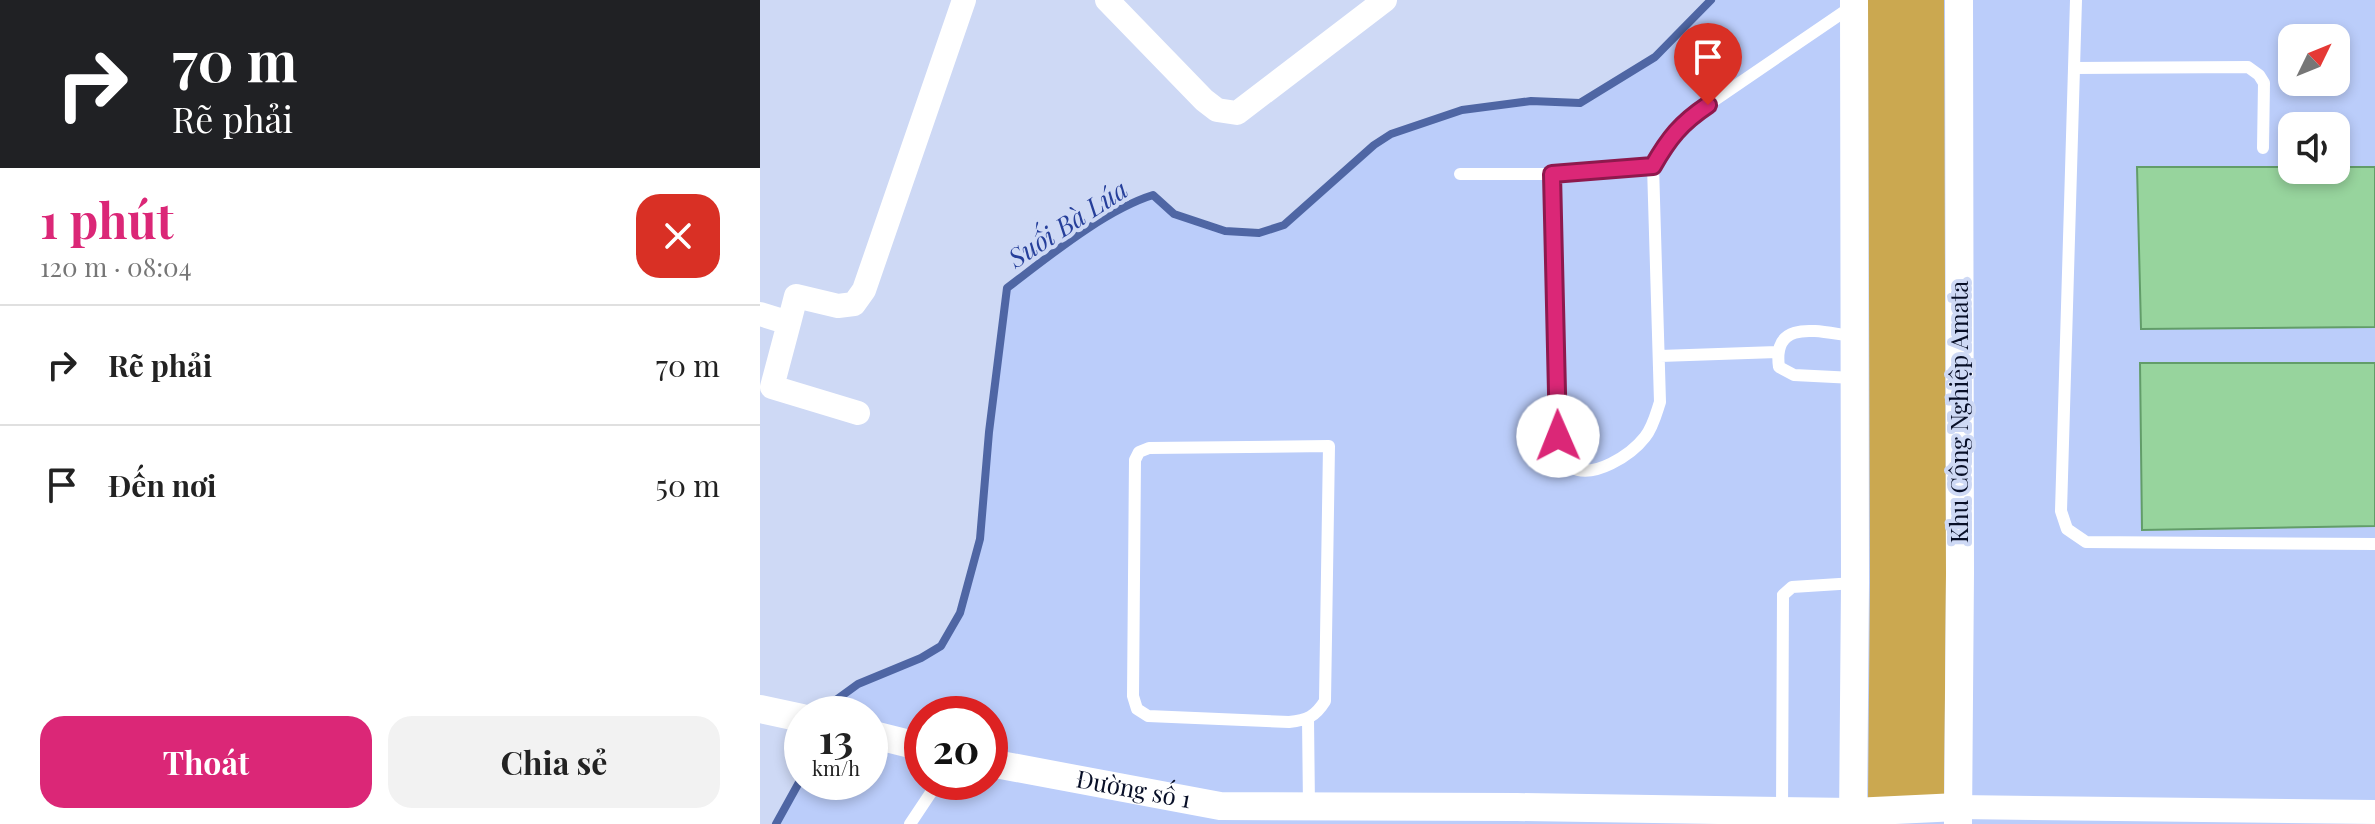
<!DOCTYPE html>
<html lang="vi">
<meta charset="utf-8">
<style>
body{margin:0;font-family:"Playfair Display",serif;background:#f2f2f2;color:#222;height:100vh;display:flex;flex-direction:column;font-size:30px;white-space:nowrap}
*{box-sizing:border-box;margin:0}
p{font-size:26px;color:#767676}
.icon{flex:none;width:44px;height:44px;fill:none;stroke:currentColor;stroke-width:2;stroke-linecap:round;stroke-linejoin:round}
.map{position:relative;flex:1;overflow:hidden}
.details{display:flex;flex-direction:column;background:#fff;width:760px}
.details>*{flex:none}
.banner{background:#202124;color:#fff;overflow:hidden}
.needle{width:52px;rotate:47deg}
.controls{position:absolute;left:1518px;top:24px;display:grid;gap:16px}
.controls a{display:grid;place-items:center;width:72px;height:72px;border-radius:16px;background:#fff;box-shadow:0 4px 12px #0003;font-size:40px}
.speed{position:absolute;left:24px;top:696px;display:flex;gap:16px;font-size:40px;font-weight:700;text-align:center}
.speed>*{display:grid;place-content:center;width:104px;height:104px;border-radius:50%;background:#fff;box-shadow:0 4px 12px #0003;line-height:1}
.speed small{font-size:20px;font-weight:400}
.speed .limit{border:12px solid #d22;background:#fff;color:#111}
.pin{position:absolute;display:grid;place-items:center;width:68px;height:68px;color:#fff;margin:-82px -34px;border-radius:50% 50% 50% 0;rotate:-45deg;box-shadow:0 0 8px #0007}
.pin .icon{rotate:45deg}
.me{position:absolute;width:88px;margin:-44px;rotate:359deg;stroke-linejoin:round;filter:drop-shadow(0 0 6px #0008)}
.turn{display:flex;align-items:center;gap:28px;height:168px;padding:0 40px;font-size:36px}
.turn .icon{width:104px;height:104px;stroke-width:2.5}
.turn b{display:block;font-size:56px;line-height:68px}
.round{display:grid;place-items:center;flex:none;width:84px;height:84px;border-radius:24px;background:#f2f2f2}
.head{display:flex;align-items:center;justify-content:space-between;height:136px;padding:0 40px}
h1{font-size:48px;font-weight:700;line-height:60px;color:#db2777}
.button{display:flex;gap:16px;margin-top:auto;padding:16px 40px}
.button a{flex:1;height:92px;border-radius:24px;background:#db2777;color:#fff;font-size:32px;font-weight:700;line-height:92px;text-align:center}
.button a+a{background:#f2f2f2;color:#222}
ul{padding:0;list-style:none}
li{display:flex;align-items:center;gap:24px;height:120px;padding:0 40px;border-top:2px solid #e0e0e0}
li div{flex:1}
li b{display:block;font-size:30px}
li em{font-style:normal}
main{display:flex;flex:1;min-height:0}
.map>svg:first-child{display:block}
.built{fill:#bbcdfa;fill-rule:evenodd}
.green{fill:#cba850}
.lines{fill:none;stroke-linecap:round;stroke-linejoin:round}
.stream{stroke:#4f66a4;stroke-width:8}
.building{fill:#97d49d;stroke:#629d69;stroke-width:2}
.service{stroke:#fff;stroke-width:12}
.minor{stroke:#fff;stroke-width:24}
.tertiary{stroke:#fff;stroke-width:28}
.route-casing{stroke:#8e194d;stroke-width:20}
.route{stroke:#db2777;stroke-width:14}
.labels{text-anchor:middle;stroke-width:8;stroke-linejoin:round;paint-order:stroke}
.street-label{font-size:24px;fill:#080f27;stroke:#ced9f5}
.water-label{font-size:26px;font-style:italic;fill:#263f9a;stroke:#ced9f5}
</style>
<main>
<section class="details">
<div class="banner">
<div class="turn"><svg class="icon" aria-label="right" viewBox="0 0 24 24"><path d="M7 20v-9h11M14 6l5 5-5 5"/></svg><div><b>70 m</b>Rẽ phải</div></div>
</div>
<div class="head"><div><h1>1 phút</h1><p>120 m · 08:04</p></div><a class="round" style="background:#d93025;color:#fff"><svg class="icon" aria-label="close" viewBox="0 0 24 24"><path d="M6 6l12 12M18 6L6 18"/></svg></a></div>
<ul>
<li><svg class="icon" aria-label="right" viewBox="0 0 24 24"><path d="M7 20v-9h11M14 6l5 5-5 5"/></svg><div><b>Rẽ phải</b></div><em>70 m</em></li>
<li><svg class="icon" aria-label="arrive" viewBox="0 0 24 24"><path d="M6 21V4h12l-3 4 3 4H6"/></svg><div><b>Đến nơi</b></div><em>50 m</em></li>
</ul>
<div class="button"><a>Thoát</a><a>Chia sẻ</a></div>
</section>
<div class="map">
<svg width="1615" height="824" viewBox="0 0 1615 824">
<rect width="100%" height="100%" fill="#ced9f5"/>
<path class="built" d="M 951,0 L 1615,0 L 1615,824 L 16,824 L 42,777 L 42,782 L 110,782 L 110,714 L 70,714 L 76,700 L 98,684 L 161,658 L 181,646 L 200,613 L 220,539 L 229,432 L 247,288 L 289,256 L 370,202 L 393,195 L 414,214 L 465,231 L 499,233 L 524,225 L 614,145 L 631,134 L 702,110 L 771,101 L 820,103 L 895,57 ZM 1532,38 L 1576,38 L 1576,82 L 1532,82 ZM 1532,126 L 1576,126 L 1576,170 L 1532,170 ZM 162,714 L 230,714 L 230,782 L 162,782 Z"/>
<path class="green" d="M 1108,0 L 1184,0 L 1186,576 L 1184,799 L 1108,803 L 1110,582 Z"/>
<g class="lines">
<path class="stream" d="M 70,714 L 76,700 L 98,684 L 161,658 L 181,646 L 200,613 L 220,539 L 229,432 L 247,288 C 288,257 345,210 393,195 L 414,214 L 465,231 L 499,233 L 524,225 L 614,145 L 631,134 L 702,110 L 771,101 L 820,103 L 895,57 L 951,0
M 16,824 L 42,777"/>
</g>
<path class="building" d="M 1377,167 L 1532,167 L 1532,170 L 1576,170 L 1576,167 L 1615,167 L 1615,327 L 1381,329 Z
M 1380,363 L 1615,363 L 1615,526 L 1382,530 Z"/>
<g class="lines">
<path class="service" d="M 1316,0 L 1301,511 L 1307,529 L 1326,542 L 1615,544
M 1314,68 L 1488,67 L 1499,75 L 1504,83 L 1503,148
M 700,174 L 792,174 L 893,166
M 792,174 L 798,436 L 801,458 C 805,461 807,465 811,467 C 833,480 871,455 885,437 C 893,427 896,414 900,402 L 893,166 L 907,142 L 924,121 L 1091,7
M 1094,336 C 1062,333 1012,316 1019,367 L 1034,375 L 1094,378
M 900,356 L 1017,352
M 569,446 L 565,701 C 555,717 547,720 529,722 L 388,716 L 377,709 L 373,696 L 375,460 L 379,452 L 389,448 Z
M 548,719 L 549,806
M 1022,811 L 1023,595 L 1032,587 L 1095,583
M 150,824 L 178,782"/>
<path class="minor" d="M 347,0 L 444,100 L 457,110 L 477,113 L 625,0
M 0,314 L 29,323 L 36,296 L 78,306 L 94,304 L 104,290 L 204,0
M 29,323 L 12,387 L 98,413
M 1198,807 L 1615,812"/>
<g class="tertiary">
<path d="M 0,709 L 42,718"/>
<path d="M 110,734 L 162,747"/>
<path id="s1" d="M 230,763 L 460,806 L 757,807 L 1093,812 L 1198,807"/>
<path d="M 1198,823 L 1200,573 L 1199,0"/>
<path d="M 1093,824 L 1095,583 L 1094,0"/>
</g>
</g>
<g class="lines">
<defs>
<path id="route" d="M 798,436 L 792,174 L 893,166 C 909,138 921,123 948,105"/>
</defs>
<use href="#route" class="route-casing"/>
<use href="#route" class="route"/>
</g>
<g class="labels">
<g class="street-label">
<text transform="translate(1200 412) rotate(-90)" y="8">Khu Công Nghiệp Amata</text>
<text dy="8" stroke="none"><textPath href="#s1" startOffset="146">Đường số 1</textPath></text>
</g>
<g class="water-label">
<text transform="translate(308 224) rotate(-33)" y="9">Suối Bà Lúa</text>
</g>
</g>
</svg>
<div class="controls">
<a><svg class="needle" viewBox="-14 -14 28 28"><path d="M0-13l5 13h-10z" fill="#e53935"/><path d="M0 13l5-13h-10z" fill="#767676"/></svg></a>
<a><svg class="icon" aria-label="sound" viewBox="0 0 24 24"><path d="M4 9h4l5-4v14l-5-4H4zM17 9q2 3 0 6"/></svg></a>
</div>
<div class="speed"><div>13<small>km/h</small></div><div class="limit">20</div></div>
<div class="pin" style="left:948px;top:105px;background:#d93025"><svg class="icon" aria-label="arrive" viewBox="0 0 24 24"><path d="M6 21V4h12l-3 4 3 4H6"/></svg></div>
<svg class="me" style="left:798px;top:436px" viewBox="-20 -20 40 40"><circle r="19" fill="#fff"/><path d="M0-13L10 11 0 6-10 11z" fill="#db2777"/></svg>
</div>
</main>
